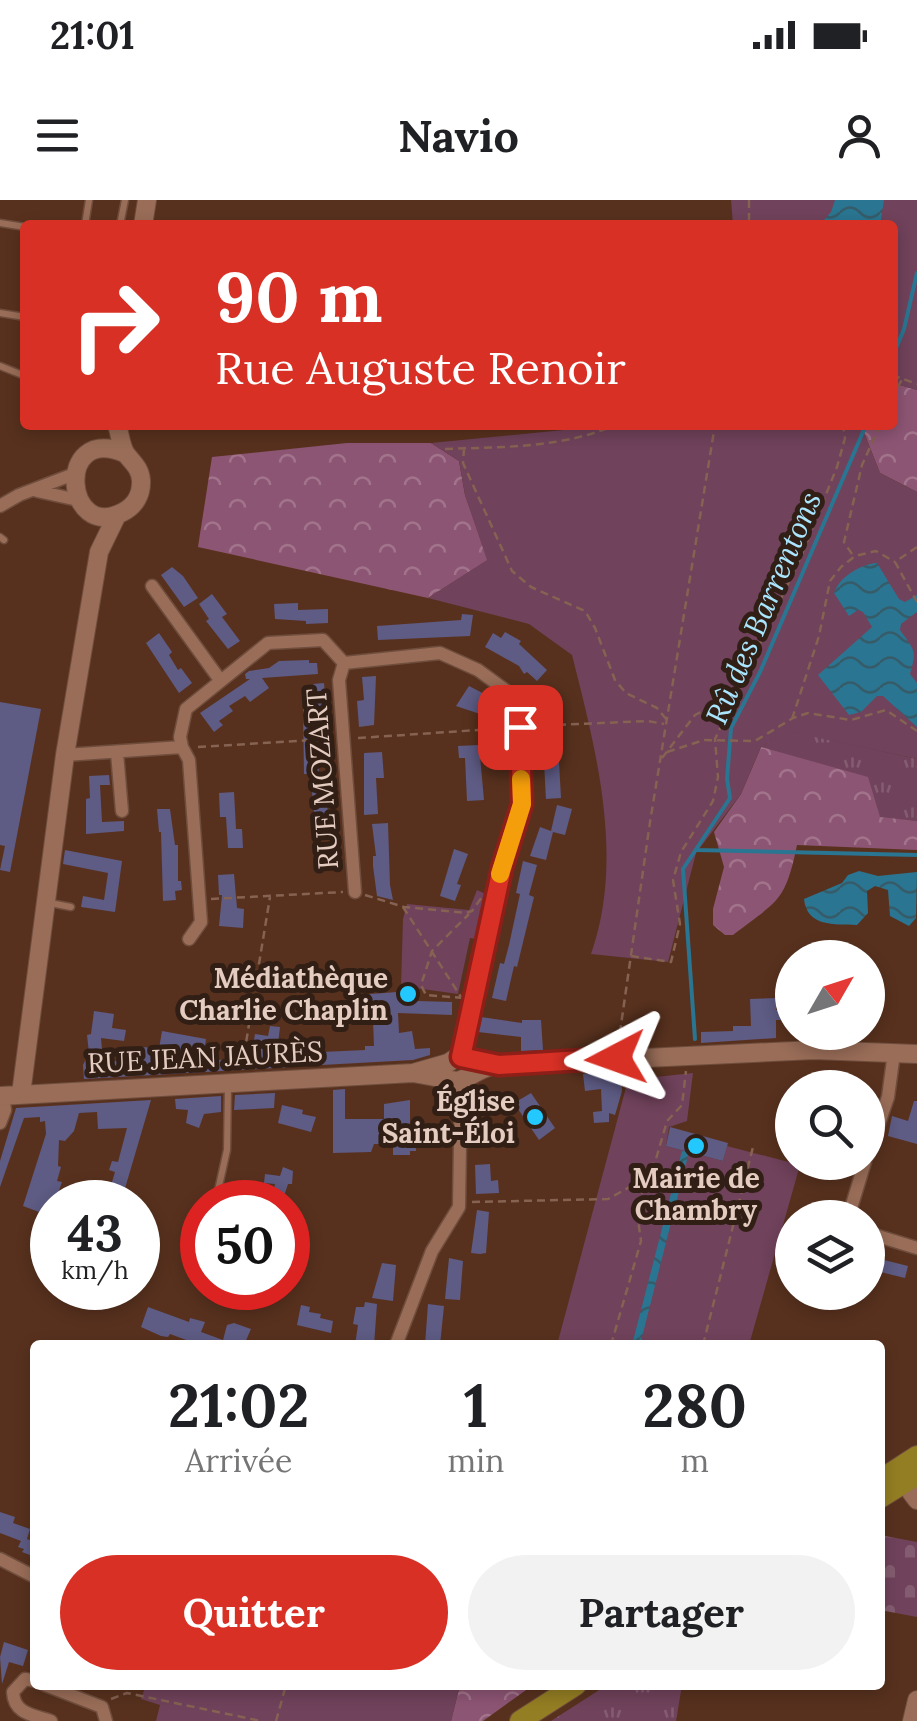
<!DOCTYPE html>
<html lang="fr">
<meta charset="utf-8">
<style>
body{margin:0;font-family:Lora,serif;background:#f2f2f2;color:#202124;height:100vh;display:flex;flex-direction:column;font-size:38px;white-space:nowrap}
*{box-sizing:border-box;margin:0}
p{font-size:32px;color:#757577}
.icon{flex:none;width:55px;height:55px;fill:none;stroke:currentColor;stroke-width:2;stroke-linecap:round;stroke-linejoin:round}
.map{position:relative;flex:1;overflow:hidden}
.panel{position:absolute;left:30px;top:1140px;width:855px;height:350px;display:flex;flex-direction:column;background:#fff;border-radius:10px;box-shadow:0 5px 15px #0003}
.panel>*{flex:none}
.hud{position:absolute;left:20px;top:20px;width:878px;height:210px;border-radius:10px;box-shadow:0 5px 15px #0003;background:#d93025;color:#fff;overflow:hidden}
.needle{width:65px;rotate:51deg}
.buttons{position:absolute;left:775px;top:740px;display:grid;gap:20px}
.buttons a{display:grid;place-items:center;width:110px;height:110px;border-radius:50%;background:#fff;box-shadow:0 5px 15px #0003;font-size:50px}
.speed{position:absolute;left:30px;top:980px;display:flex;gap:20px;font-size:50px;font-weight:700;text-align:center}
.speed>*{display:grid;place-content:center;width:130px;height:130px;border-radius:50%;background:#fff;box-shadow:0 5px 15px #0003;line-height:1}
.speed small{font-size:25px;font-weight:400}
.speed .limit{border:15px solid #d22;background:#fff;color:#111}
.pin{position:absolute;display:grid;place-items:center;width:85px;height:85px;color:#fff;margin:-42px;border-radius:20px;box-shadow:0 5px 15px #0006}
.me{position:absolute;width:110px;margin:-55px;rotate:266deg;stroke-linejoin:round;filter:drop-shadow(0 0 8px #0008)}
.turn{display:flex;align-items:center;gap:35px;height:210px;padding:0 30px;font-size:45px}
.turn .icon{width:130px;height:130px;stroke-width:2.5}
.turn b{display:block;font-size:70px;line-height:85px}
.eta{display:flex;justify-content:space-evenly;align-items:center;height:170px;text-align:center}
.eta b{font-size:60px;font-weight:700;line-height:70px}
.primary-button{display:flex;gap:20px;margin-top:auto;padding:20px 30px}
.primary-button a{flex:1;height:115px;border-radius:60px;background:#d93025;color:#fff;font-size:40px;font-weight:700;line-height:115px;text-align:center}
.primary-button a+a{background:#f2f2f2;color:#202124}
.status{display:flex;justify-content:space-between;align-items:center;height:70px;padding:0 50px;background:#fff;direction:ltr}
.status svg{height:28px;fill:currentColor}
header{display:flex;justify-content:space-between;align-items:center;height:130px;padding:0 30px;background:#fff;font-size:45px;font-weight:700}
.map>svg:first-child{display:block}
.grass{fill:url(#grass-tufts)}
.forest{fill:url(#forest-crowns)}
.cemetery{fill:url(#cemetery-stones)}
.park{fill:#70425b}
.water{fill:url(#water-waves)}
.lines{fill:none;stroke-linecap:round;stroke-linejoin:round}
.stream{stroke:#2a7591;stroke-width:4}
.building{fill:#5e5b84}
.lane-casing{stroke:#6f4d3d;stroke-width:9}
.street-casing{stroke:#6f4d3d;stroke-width:15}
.secondary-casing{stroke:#6f4d3d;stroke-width:20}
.primary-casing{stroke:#6f4d3d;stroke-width:22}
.path{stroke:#856252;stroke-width:2.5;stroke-dasharray:8 5;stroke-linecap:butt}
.lane{stroke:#996d58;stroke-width:6}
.street{stroke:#996d58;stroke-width:12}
.secondary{stroke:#996d58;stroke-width:18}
.primary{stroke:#947e23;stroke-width:20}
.route-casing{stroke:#8d1f18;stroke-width:25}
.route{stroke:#d93025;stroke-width:18}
.slow{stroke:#f59e0b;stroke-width:18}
.poi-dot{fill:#23c9fe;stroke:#311f16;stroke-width:4}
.labels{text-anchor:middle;stroke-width:10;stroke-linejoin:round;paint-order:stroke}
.street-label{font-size:28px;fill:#e5ccc1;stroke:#311f16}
.poi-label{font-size:28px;font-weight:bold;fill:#e5ccc1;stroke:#311f16;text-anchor:end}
.water-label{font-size:30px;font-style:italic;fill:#aae5fe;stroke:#311f16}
</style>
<div class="status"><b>21:01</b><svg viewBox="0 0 49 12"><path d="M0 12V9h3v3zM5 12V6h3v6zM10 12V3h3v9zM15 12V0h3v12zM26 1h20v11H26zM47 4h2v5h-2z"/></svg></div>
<header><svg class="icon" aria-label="menu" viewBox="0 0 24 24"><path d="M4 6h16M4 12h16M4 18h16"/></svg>Navio<svg class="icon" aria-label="person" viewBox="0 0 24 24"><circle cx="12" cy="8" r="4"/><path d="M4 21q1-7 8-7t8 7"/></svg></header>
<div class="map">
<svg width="917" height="1521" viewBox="0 0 917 1521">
<defs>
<pattern id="grass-tufts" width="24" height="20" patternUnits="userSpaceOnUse" patternTransform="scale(2.5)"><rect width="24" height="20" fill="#70425b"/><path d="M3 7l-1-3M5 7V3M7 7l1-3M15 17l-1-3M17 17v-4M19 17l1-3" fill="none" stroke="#845c71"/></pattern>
<pattern id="forest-crowns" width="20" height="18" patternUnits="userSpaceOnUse" patternTransform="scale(2.5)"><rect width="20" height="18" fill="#8d5574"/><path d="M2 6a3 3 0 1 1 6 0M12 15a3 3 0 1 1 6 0" fill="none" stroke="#a2748c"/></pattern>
<pattern id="cemetery-stones" width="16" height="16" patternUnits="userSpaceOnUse" patternTransform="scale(2.5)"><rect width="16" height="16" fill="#70425b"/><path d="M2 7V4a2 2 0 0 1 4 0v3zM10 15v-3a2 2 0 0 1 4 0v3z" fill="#845c71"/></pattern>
<pattern id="water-waves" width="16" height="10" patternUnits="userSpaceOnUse" patternTransform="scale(2.5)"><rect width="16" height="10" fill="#2a7591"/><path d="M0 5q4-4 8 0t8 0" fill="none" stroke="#365c6a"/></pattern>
</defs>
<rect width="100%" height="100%" fill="#58311e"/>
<path class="grass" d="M 787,530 L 917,559 L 917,621 L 880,618 L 761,547 Z
M 607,1485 L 682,1485 L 676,1521 L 551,1521 Z"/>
<path class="forest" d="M 893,183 L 917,190 L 917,292 L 880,273 L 861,225 L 892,225 Z
M 347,243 L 431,243 L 459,261 L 465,295 L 488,360 L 428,398 L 198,347 L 212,257 Z
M 761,547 L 868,577 L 880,617 L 917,621 L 917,650 L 797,645 C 785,703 778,700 733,735 L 725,735 L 713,725 L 713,709 L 724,667 L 714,632 L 741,594 Z
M 460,1485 L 533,1485 L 483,1521 L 451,1521 Z"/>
<path class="cemetery" d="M 880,1335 L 917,1342 L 917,1417 L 880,1410 Z"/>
<path class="park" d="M 731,0 L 917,0 L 917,190 L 893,183 L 892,25 L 733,25 Z
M 577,225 L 861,225 L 880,273 L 917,292 L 917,559 L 787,531 L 761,547 L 741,594 L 696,653 L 668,762 L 591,754 C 625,658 596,550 572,455 L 529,424 L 428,398 L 487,360 L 465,295 L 459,261 L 431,243 L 564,230 Z
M 477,690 L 492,697 L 483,740 L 470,738 L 458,794 L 401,786 L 403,719 L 407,704 L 469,710 Z
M 693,873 L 687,921 L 669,927 L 666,946 L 723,961 L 727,946 L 800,965 L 749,1145 L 557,1145 L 628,880 Z
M 146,1485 L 460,1485 L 451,1521 L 156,1521 L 160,1505 L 141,1499 Z"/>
<path class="water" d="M 835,0 L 884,0 L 880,25 L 820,25 L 831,12 Z
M 877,363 L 899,399 L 905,402 L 917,395 L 917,412 L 901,424 L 900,430 C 915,451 917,450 910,474 L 917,483 L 917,527 L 883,496 L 877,496 L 861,512 L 849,515 L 818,475 L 872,427 L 863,412 L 858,410 L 849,416 L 834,393 C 839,377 861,364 877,363 Z
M 859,671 L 878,676 L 917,672 L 916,718 L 909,726 L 890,716 L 888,690 L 875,686 L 867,691 L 868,713 L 857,725 C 834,724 807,727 804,699 L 842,683 L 848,675 Z
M 682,951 L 689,952 L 640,1145 L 632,1145 Z"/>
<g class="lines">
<path class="stream" d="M 892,158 L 904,129 L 917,73
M 697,650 L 917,655
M 695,839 L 683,669 L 730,598 L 727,579 L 731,528 L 760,472 L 866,225"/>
</g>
<path class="building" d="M 172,367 L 183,376 L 198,398 L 184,407 L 161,375 Z
M 212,394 L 227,414 L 222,417 L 240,441 L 228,449 L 206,421 L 209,419 L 199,404 Z
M 298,403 L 298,410 L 328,409 L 328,423 L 306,424 L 306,421 L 275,419 L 274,404 Z
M 462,414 L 473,415 L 470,436 L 378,440 L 377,426 L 461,420 Z
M 505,432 L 521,441 L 519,444 L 547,470 L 537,481 L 527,472 L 524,474 L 519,466 L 485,447 L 493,433 L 501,438 Z
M 159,433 L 172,452 L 169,455 L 178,470 L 181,468 L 192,483 L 179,493 L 146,443 Z
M 309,460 L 309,463 L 317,463 L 318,474 L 262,478 L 269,488 L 250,502 L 245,496 L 229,506 L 233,511 L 219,521 L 223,525 L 214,532 L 200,513 L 250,479 L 246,479 L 245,474 L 249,471 L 269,468 L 279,461 Z
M 376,476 L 374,525 L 359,527 L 357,501 L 364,500 L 362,477 Z
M 324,483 L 326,506 L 321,506 L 322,535 L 317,536 L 319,574 L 304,574 L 303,508 L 314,507 L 313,484 Z
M 469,486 L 490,497 L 480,514 L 456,506 Z
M 0,502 L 41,509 L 10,672 L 0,670 L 5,646 L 0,645 Z
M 558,544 L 561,598 L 546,599 L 543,545 Z
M 479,545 L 484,600 L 467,601 L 465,558 L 459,558 L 458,546 Z
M 382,552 L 384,578 L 376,578 L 378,614 L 364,615 L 364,553 Z
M 109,575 L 110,585 L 100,585 L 102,622 L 124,621 L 124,631 L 86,634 L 86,599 L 90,598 L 89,576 Z
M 326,591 L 330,639 L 317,640 L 312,592 Z
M 234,592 L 236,629 L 242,629 L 243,648 L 228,648 L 226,617 L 220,617 L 219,593 Z
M 557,605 L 572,609 L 565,635 L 553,632 L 546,660 L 530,656 L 540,627 L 551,631 Z
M 157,609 L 170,609 L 175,645 L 178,645 L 178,681 L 181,681 L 182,690 L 175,691 L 176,700 L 163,701 L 161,632 L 159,632 Z
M 388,623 L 390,685 L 393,700 L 377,696 L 373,666 L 373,656 L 376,656 L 372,624 Z
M 454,649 L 468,654 L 457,684 L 461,685 L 455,701 L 440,696 Z
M 65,650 L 122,661 L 115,712 L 81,707 L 83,696 L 104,700 L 108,673 L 63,664 Z
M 523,661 L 537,665 L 529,695 L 534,697 L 517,767 L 514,766 L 506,801 L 492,798 L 500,763 L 504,764 L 509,745 L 520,694 L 516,693 Z
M 234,674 L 237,708 L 244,709 L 243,728 L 219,726 L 222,695 L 219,695 L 218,675 Z
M 409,785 L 418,794 L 418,801 L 452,802 L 452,815 L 398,813 L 399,833 L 412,831 L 415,849 L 430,848 L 430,855 L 413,860 L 322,865 L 322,852 L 365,850 L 365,846 L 374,846 L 373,820 L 357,822 L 357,795 L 397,792 Z
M 777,798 L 776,810 L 784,810 L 783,820 L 776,820 L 776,838 L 701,843 L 701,832 L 733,831 L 733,826 L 751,826 L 750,799 Z
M 94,811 L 114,814 L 112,828 L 126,830 L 124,841 L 101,838 L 103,862 L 131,860 L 131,855 L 141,855 L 143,847 L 159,849 L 162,831 L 206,839 L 204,853 L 212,853 L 212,860 L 251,859 L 255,834 L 268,836 L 270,826 L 280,827 L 278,844 L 299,849 L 313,848 L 310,866 L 84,879 L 83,865 L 89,853 L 87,835 L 91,834 Z
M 481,817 L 522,823 L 522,820 L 541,820 L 543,850 L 521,851 L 521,837 L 478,832 Z
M 621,872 L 622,891 L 615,915 L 609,913 L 609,922 L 594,923 L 593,912 L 602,911 L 601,889 L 585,891 L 583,874 Z
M 345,889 L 345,919 L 384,919 L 384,904 L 410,900 L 410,930 L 416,930 L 416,951 L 410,951 L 410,955 L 393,955 L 393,944 L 374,944 L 371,952 L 333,953 L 333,890 Z
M 275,893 L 274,908 L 234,910 L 235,895 Z
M 531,893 L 555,928 L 539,940 L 514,903 Z
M 221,896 L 221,912 L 204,914 L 199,928 L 186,923 L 188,910 L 176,909 L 175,899 Z
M 151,900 L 121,1002 L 106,1002 L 115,972 L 109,970 L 112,961 L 118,962 L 127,928 L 98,929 L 97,912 L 79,913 L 74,931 L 65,941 L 59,940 L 58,966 L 61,967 L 57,981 L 62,982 L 55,1002 L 52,1002 L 52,1023 L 37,1018 L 39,1012 L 23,1006 L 46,934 L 45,921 L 40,922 L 40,917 L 24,918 L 0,987 L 0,961 L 16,908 Z
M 914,901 L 917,901 L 917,944 L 888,936 L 892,916 L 908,921 Z
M 282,905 L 303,910 L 302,914 L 316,917 L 311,932 L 278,923 Z
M 670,927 L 728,943 L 723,961 L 666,946 Z
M 490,964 L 491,981 L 498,980 L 499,993 L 476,994 L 475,965 Z
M 283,967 L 293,971 L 292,984 L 288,984 L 282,1002 L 271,1002 L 275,984 L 264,983 L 265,974 L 280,976 Z
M 477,1010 L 489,1012 L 486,1053 L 480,1054 L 471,1053 Z
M 868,1056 L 908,1066 L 905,1078 L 868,1069 Z
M 449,1058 L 463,1061 L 460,1100 L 445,1099 Z
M 382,1063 L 396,1065 L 393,1101 L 372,1098 Z
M 365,1102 L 377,1104 L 374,1145 L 355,1145 L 358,1125 L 353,1124 L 356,1107 L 364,1107 Z
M 428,1104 L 444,1106 L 440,1145 L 425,1145 Z
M 301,1105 L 310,1107 L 309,1112 L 321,1114 L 320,1118 L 333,1121 L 331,1133 L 297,1125 Z
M 148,1107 L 189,1122 L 190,1118 L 205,1122 L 201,1132 L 223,1140 L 227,1125 L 234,1123 L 251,1129 L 244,1145 L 200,1145 L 170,1134 L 168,1137 L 161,1136 L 141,1127 Z
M 0,1312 L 15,1317 L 13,1323 L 30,1329 L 27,1339 L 35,1342 L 35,1357 L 22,1352 L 24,1349 L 18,1347 L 21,1341 L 0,1333 Z
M 4,1442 L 28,1450 L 23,1466 L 9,1462 L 2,1484 L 0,1457 Z"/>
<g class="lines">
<defs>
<path id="lane" d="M 0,23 L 25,27
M 85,25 L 89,0
M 120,25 L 125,0
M 0,113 L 25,117
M 0,166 L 25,176
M 0,337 L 4,340
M 50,703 L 71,707
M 217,995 L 227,950 L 228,887"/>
<path id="street" d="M 37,291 L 78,300
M 0,306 L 19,295 L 74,274
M 152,386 L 220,480
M 344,463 L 339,480 L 355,692
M 182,547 L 189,560 L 201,722 L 189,739
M 117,553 L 122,611
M 65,555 L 182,547 L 180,537 L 186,509 L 268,443 L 323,440 L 344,463 L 440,453 L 478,470 L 512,495 L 520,517 L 522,604 L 502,668 L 461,857
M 0,923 L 5,910 L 3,896
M 868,955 L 888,897 L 894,853
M 848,1018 L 865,962
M 868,1033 L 917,1048
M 820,1101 L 827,1092
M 396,1145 L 432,1051 L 459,1007 L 461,880
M 0,1359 L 35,1377
M 45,1485 L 102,1507 L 106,1521
M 13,1492 C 14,1514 33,1515 51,1521
M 13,1492 L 25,1479 L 35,1481"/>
<path id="secondary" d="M 143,25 L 147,0
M 117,225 C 120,234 121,247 126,254 C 133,263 140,268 141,280 C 142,294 135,306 123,312 C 65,343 54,224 124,253
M 413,873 L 448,863 L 457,857 L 499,865 L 814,850 L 917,854
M 21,894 L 65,555 L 99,352 L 117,315
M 0,896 L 413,873 L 457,881 C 467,879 476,871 489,867
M 914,1270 L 911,1292 L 917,1300
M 912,1521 L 917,1500"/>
<path id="primary" d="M 880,1280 L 917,1256
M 880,1298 L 917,1275
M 520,1521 L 576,1485"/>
</defs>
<use href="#lane" class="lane-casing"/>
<use href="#street" class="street-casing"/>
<use href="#secondary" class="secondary-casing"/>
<use href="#primary" class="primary-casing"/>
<path class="path" d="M 749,0 L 749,25
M 892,175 L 917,184
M 892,199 L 902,179
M 464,248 L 463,263 L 512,371 L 531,387 L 585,411 L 595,428 L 615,480 L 626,493 L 657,508 L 666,519
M 445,249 C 504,247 561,248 616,225
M 917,347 L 895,362 L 917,402
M 852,354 L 844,342 L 862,265 L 880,225
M 792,519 L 819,436 L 830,381 L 841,367 L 855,356 L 876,351 L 895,362
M 532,526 L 648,521 L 664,524
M 358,538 L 509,528
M 198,547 L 330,539
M 667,552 L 704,540 L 755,541 L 793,518 L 808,513 L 851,520 L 886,510 L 917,531
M 662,558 L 695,515 L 733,495
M 365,695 L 404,707 L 466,713 L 472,711 L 482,697
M 211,699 L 343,692
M 403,707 L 461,797
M 631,756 L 671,762 L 680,724 L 673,680 L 681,652 L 713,601 L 718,577 L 715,539 L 802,354 L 837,267 L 845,238 L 843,225
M 463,798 L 426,795 L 421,785 L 432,751 L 469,714
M 618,846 L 650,622 L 715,225
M 242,867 L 270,697
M 472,1002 L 608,999 L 644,979
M 611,1145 L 641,1041 L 638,1020 L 644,979 L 656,959 L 667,921 L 682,905 L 686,871
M 703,1145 L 753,947
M 111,1499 L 127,1493 L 261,1521
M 276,1521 L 286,1485"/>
<use href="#lane" class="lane"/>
<use href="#street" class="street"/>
<use href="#secondary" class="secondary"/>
<use href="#primary" class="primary"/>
</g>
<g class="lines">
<defs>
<path id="route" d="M 520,527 L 522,604 L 502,668 L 461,857 L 499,865 L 616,858"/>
</defs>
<use href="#route" class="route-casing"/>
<use href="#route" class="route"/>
<path class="slow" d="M 500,674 L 522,604 L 521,579"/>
</g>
<g class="poi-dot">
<circle cx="408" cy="794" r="10"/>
<circle cx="535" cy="917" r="10"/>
<circle cx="696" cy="946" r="10"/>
</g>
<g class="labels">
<g class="street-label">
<text transform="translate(322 579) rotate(-94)" y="10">RUE MOZART</text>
<text transform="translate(205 857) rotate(-3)" y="10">RUE JEAN JAURÈS</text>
</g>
<g class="poi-label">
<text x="388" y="788">Médiathèque<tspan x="388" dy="32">Charlie Chaplin</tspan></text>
<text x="515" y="911">Église<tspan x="515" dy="32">Saint-Éloi</tspan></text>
<text x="696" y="988" text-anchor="middle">Mairie de<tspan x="696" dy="32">Chambry</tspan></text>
</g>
<g class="water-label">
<text transform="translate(764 408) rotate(-67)" y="10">Rû des Barrentons</text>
</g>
</g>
</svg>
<div class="buttons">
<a><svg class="needle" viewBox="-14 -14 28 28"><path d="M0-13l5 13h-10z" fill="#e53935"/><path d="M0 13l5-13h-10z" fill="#757577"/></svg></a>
<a><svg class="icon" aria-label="search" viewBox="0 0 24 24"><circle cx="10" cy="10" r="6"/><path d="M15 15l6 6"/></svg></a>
<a><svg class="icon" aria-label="layers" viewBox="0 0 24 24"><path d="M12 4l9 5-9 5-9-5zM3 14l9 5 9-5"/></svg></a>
</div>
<div class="speed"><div>43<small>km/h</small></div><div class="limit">50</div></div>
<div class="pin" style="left:520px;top:527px;background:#d93025"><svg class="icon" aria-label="arrive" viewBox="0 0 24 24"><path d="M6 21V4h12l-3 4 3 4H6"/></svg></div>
<svg class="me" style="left:616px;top:858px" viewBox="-20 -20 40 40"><path d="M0-17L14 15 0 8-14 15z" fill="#d93025" stroke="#fff" stroke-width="4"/></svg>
<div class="hud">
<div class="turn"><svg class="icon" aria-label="right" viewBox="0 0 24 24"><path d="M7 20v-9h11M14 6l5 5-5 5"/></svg><div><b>90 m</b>Rue Auguste Renoir</div></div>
</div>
<section class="panel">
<div class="eta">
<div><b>21:02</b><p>Arrivée</p></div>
<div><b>1</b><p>min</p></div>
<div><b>280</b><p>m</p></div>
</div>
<div class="primary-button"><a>Quitter</a><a>Partager</a></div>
</section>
</div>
